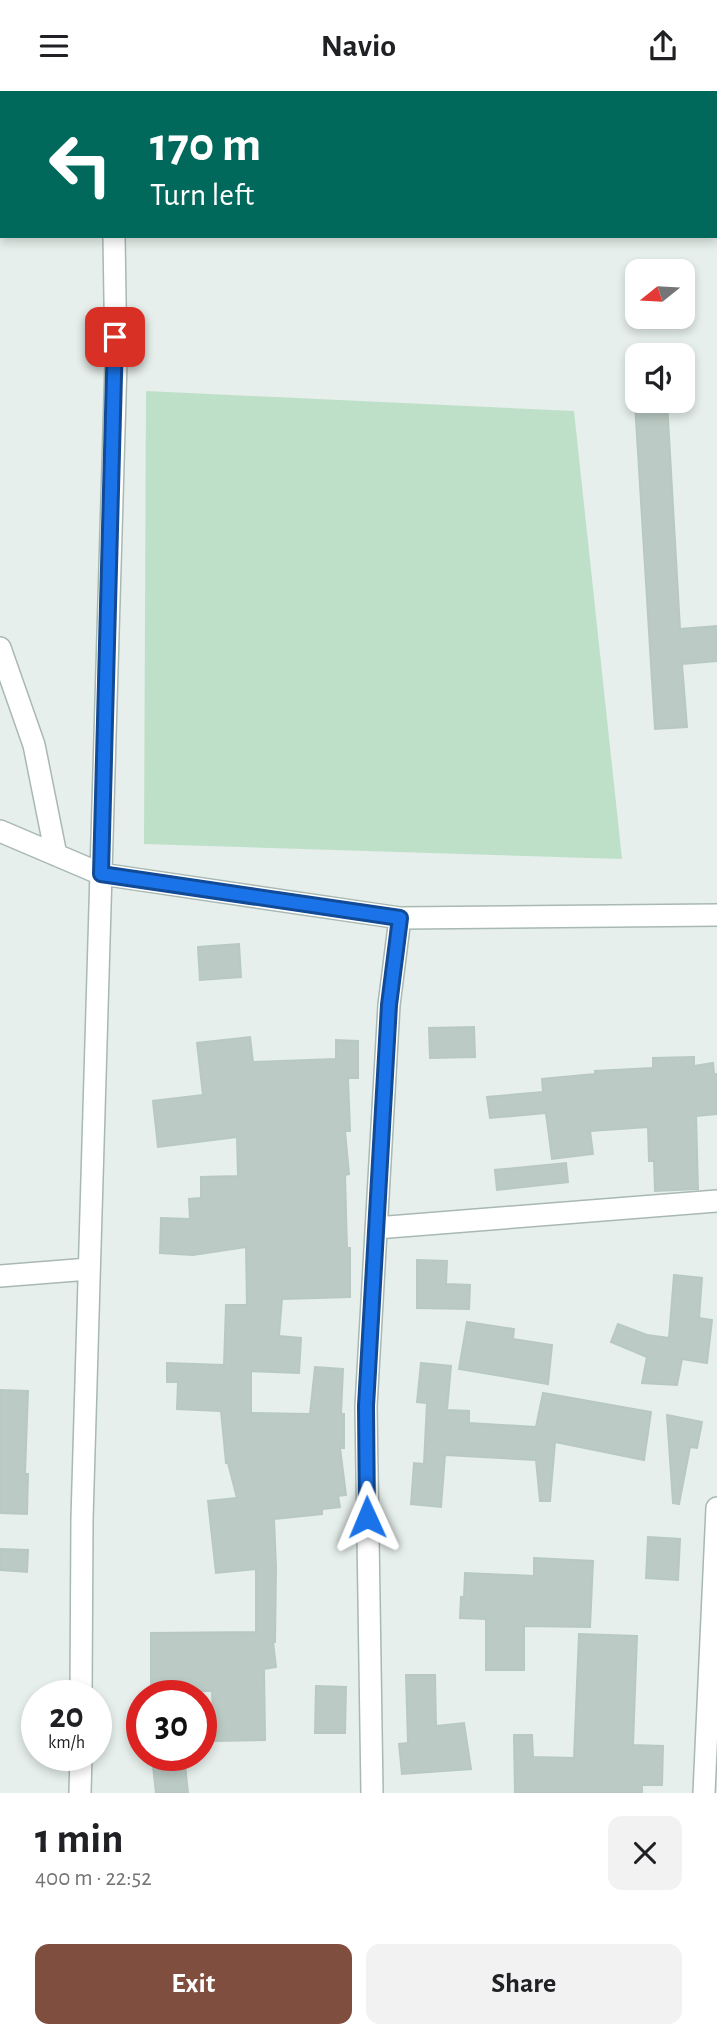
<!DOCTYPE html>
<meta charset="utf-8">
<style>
body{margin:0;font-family:"Alegreya Sans",sans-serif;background:#f2f2f2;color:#202124;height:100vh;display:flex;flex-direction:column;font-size:26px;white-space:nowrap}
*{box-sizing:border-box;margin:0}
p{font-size:23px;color:#757577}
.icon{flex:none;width:38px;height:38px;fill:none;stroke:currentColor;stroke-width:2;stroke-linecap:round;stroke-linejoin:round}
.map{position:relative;height:1702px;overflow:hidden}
.details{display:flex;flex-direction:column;background:#fff;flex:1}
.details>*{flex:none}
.top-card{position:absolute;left:0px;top:0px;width:718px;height:147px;box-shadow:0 4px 10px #0003;background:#00695c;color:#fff;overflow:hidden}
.needle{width:46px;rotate:252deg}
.buttons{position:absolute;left:625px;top:168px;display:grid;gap:14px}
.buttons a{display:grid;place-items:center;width:70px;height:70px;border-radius:14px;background:#fff;box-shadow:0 4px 10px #0003;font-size:35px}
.speed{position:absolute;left:21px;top:1589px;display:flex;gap:14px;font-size:35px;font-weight:700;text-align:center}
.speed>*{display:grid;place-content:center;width:91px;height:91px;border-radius:50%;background:#fff;box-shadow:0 4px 10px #0003;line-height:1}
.speed small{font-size:18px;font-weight:400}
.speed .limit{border:10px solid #d22;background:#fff;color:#111}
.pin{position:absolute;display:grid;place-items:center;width:60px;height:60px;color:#fff;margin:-30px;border-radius:14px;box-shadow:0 4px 10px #0006}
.me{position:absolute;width:77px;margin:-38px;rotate:359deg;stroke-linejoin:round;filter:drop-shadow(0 0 5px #0008)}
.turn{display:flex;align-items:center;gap:24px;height:147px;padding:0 35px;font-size:32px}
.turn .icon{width:91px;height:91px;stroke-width:2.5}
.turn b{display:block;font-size:49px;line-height:60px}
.round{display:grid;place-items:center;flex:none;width:74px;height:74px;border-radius:14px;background:#f2f2f2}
.headline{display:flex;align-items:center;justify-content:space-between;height:119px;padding:0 35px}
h1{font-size:42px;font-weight:700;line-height:52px}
.action{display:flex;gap:14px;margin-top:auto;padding:14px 35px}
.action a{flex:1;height:80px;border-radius:14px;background:#7f4e3f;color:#fff;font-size:28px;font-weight:700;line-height:80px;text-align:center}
.action a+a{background:#f2f2f2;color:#202124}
header{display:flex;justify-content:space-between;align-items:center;height:91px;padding:0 35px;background:#fff;font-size:32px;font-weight:700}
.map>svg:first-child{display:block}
.green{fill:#bfe0c8}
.building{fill:#bbcac4;stroke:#b8c9c2;stroke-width:2}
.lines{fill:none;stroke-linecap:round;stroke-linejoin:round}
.street-casing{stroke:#a8b8b2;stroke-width:24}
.secondary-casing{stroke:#a4bbb3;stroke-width:24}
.street{stroke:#fff;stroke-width:21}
.secondary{stroke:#fff;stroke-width:21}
.route-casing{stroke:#114b97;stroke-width:18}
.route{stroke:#1a73e8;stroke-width:12}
</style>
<header><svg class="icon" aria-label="menu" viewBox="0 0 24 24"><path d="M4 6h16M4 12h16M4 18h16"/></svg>Navio<svg class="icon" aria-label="share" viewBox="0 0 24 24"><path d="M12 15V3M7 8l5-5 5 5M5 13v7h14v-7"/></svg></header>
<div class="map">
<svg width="717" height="1702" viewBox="0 0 717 1702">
<rect width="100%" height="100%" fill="#e6efeb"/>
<path class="green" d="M 146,300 L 574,320 L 622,768 L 144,753 Z"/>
<path class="building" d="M 667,311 L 680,538 L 717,535 L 717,570 L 682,573 L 687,636 L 655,638 L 635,313 Z
M 239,853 L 241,886 L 200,889 L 198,856 Z
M 474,936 L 475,966 L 430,967 L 429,937 Z
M 250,946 L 253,971 L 336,968 L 336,949 L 358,950 L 358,987 L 348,987 L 350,1040 L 345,1040 L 349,1083 L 345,1084 L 347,1157 L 350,1157 L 350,1206 L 282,1208 L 279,1245 L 301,1247 L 299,1282 L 251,1280 L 251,1322 L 310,1323 L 315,1276 L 343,1278 L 341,1323 L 344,1323 L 344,1357 L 340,1357 L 346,1404 L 338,1405 L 340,1416 L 322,1418 L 322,1423 L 274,1428 L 276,1476 L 275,1551 L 273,1551 L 276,1576 L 264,1578 L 265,1649 L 214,1650 L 212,1600 L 151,1600 L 151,1542 L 256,1541 L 256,1478 L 216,1482 L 208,1410 L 237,1407 L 228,1372 L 226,1372 L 221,1320 L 177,1318 L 178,1291 L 167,1291 L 167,1272 L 224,1274 L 226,1214 L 247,1214 L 246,1156 L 193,1164 L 160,1162 L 161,1127 L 190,1128 L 189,1108 L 201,1107 L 201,1086 L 238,1085 L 237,1046 L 158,1056 L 153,1010 L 203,1004 L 197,952 Z
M 694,966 L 694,975 L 713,972 L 714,983 L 717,983 L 717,1023 L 696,1025 L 698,1098 L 655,1100 L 654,1070 L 649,1070 L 648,1036 L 590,1040 L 593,1063 L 552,1068 L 546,1022 L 490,1027 L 487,1006 L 543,1001 L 542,988 L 595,983 L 595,980 L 653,977 L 653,967 Z
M 566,1072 L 568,1091 L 497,1099 L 495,1079 Z
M 417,1169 L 447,1170 L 446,1193 L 470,1194 L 469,1218 L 417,1217 Z
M 674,1184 L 702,1187 L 699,1227 L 712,1229 L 707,1272 L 682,1268 L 677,1294 L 642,1292 L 647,1266 L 611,1251 L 618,1233 L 647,1244 L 669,1247 Z
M 467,1231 L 514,1238 L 513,1248 L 552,1254 L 548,1293 L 459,1278 Z
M 421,1272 L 451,1275 L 447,1319 L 469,1320 L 469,1332 L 536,1336 L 543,1302 L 651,1321 L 644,1369 L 555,1351 L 550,1410 L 540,1410 L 536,1369 L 445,1364 L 441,1416 L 411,1413 L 414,1372 L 424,1373 L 427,1312 L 417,1311 Z
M 0,1299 L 28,1300 L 25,1383 L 28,1383 L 27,1423 L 0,1422 Z
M 667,1324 L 702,1331 L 697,1357 L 690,1356 L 679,1413 L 673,1412 Z
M 648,1446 L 680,1448 L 678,1489 L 646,1487 Z
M 0,1458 L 28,1459 L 27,1481 L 0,1479 Z
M 534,1467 L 593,1470 L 590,1536 L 524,1535 L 524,1579 L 486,1579 L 486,1528 L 460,1527 L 461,1506 L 464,1506 L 465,1482 L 534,1485 Z
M 579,1543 L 637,1545 L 633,1654 L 663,1655 L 662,1694 L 642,1694 L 642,1702 L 515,1702 L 514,1644 L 532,1644 L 533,1666 L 574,1667 Z
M 406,1584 L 435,1584 L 436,1635 L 464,1632 L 471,1678 L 402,1683 L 399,1653 L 408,1652 Z
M 316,1595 L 346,1596 L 345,1642 L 315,1642 Z
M 184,1664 L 188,1702 L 156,1702 L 152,1666 Z"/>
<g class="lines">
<defs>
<path id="street" d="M 100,0 L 100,2
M 0,557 L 34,654 L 56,764
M 0,740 L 101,783 L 400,827 L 717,824
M 376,1137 L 717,1110
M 0,1185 L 89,1178
M 81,1605 L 82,1428 L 116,271 L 114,145
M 80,1702 L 81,1664
M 372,1702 L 366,1315 L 389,914 L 400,827
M 704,1702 L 717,1417"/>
<path id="secondary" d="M 716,52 L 717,52
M 0,96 L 2,96"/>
</defs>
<use href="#street" class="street-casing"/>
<use href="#secondary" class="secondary-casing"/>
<use href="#street" class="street"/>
<use href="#secondary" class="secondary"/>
</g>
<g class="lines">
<defs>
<path id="route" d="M 115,246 L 101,783 L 400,827 L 389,914 L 366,1315 L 367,1426"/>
</defs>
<use href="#route" class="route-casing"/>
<use href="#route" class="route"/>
</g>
</svg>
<div class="buttons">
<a><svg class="needle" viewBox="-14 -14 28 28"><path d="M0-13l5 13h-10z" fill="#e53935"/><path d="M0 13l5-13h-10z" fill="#757577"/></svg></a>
<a><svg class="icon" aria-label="sound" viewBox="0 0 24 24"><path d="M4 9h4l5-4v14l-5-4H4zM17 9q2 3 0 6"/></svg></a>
</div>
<div class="speed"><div>20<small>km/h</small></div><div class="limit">30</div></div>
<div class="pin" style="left:115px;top:246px;background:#d93025"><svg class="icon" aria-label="arrive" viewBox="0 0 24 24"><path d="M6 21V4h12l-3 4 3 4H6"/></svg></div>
<svg class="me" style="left:367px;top:1426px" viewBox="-20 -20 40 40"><path d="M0-17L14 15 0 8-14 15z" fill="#1a73e8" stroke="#fff" stroke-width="4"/></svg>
<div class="top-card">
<div class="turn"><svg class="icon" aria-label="left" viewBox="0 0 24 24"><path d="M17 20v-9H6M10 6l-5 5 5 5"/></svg><div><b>170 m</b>Turn left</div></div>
</div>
</div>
<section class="details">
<div class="headline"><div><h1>1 min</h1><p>400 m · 22:52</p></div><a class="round"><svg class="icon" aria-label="close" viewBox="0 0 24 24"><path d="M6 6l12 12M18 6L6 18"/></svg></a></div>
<div class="action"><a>Exit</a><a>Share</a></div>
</section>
